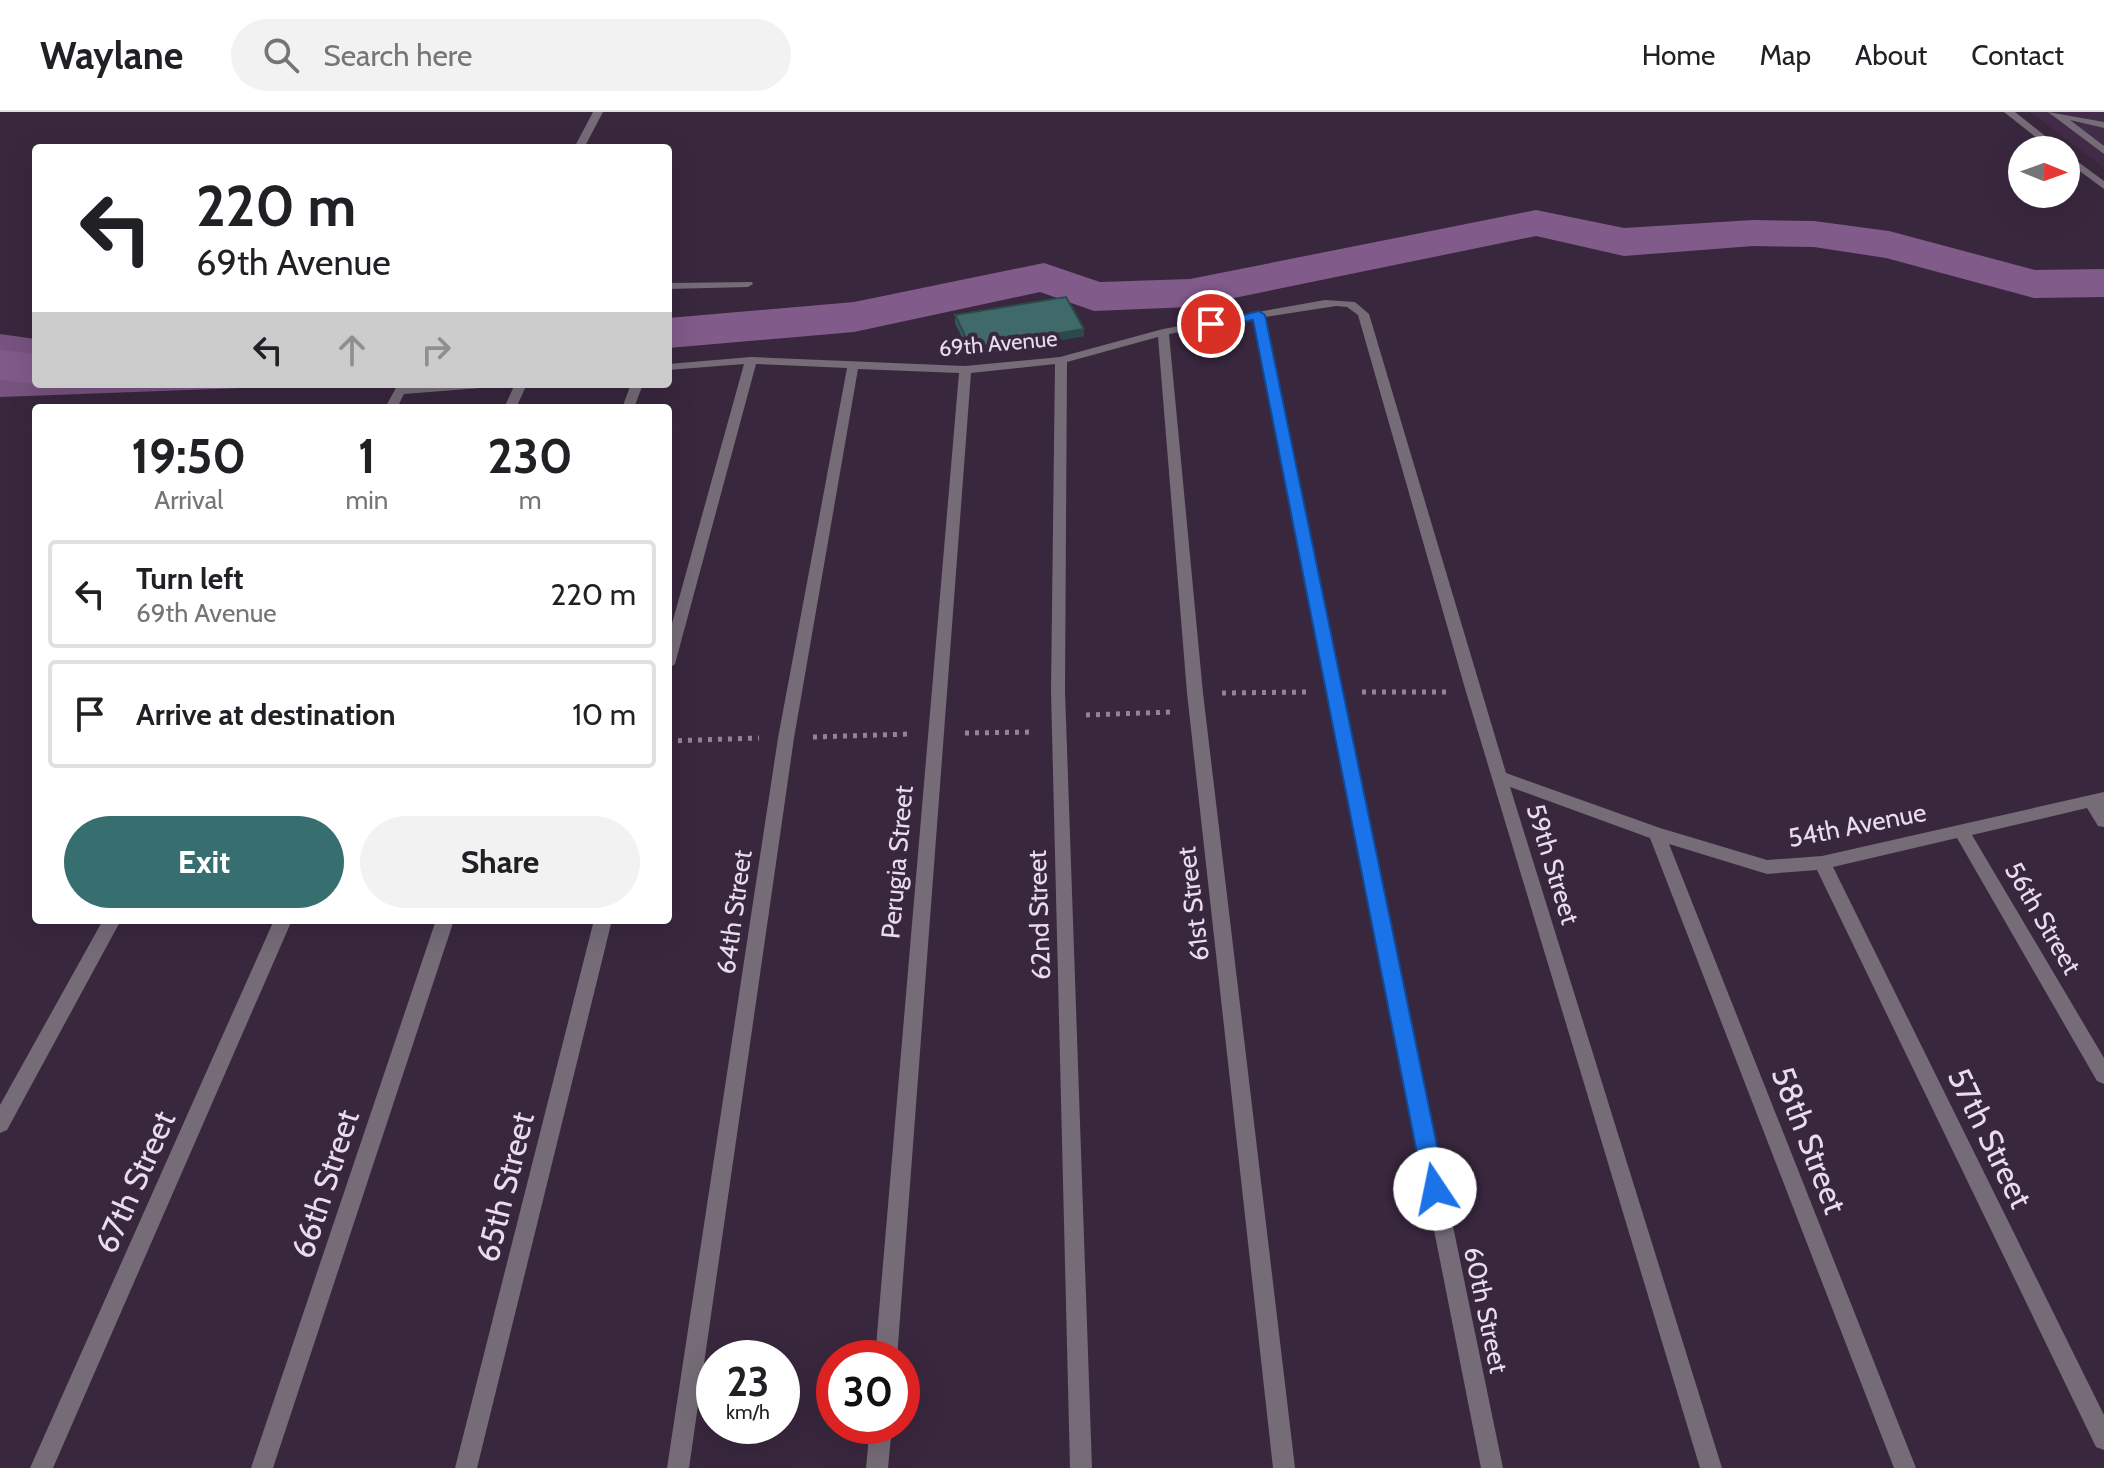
<!DOCTYPE html>
<style>
body{margin:0;font-family:Cabin,sans-serif;background:#f2f2f2;color:#202124;height:100vh;display:flex;flex-direction:column;font-size:30px;white-space:nowrap}
*{box-sizing:border-box;margin:0}
p{font-size:26px;color:#757577}
.icon{flex:none;width:44px;height:44px;fill:none;stroke:currentColor;stroke-width:2;stroke-linecap:round;stroke-linejoin:round}
.map{position:relative;flex:1;overflow:hidden}
.drawer{position:absolute;left:32px;top:292px;width:640px;height:520px;display:flex;flex-direction:column;background:#fff;border-radius:8px;box-shadow:0 8px 32px #0002}
.drawer>*{flex:none}
.banner{position:absolute;left:32px;top:32px;width:640px;height:244px;border-radius:8px;box-shadow:0 8px 32px #0002;background:#fff;color:#202124;overflow:hidden}
.needle{width:52px;rotate:91deg}
.controls{position:absolute;left:2008px;top:24px;display:grid;gap:16px}
.controls a{display:grid;place-items:center;width:72px;height:72px;border-radius:50%;background:#fff;box-shadow:0 8px 32px #0002;font-size:40px}
.speed{position:absolute;left:696px;top:1228px;display:flex;gap:16px;font-size:40px;font-weight:700;text-align:center}
.speed>*{display:grid;place-content:center;width:104px;height:104px;border-radius:50%;background:#fff;box-shadow:0 8px 32px #0002;line-height:1}
.speed small{font-size:20px;font-weight:400}
.speed .limit{border:12px solid #d22;background:#fff;color:#111}
.pin{position:absolute;display:grid;place-items:center;width:68px;height:68px;color:#fff;margin:-34px;border:4px solid #fff;border-radius:50%;box-shadow:0 2px 8px #0007}
.me{position:absolute;width:88px;margin:-44px;rotate:349deg;stroke-linejoin:round;filter:drop-shadow(0 0 6px #0008)}
.turn{display:flex;align-items:center;gap:28px;height:168px;padding:0 32px;font-size:36px}
.turn .icon{width:104px;height:104px;stroke-width:2.5}
.turn b{display:block;font-size:56px;line-height:68px}
.lanes{display:flex;align-items:center;height:76px;padding:0 32px;background:#0003;justify-content:center;gap:40px;direction:ltr}
.lanes .off{opacity:.35}
.eta{display:flex;justify-content:space-evenly;align-items:center;height:136px;text-align:center}
.eta b{font-size:48px;font-weight:700;line-height:56px}
.button{display:flex;gap:16px;margin-top:auto;padding:16px 32px}
.button a{flex:1;height:92px;border-radius:48px;background:#376e6f;color:#fff;font-size:32px;font-weight:700;line-height:92px;text-align:center}
.button a+a{background:#f2f2f2;color:#202124}
ul{padding:0;list-style:none}
li{display:flex;align-items:center;gap:24px;height:108px;margin:0 16px 12px;padding:0 16px;border:4px solid #e0e0e0;border-radius:8px}
li div{flex:1}
li b{display:block;font-size:30px}
li em{font-style:normal}
header{display:flex;align-items:center;gap:48px;box-sizing:border-box;height:112px;padding:0 40px;background:#fff;border-bottom:2px solid #e0e0e0}
header strong{font-size:38px}
nav{display:flex;gap:44px;margin-inline-start:auto;font-size:28px}
.search{width:560px;height:72px;background:#f2f2f2;display:flex;align-items:center;gap:20px;box-sizing:border-box;padding:0 28px;border-radius:44px;color:#757577;font-size:30px}
.map>svg:first-child{display:block}
.built{fill:#432c49}
.forest{fill:#785381}
.lines{fill:none;stroke-linecap:round;stroke-linejoin:round}
.river{fill:#815b8a;fill-rule:evenodd}
.path{stroke:#928396;stroke-width:5;stroke-dasharray:4 6;stroke-linecap:butt}
.service{fill:#756c77;fill-rule:evenodd}
.minor{fill:#756c77;fill-rule:evenodd}
.tertiary{fill:#756c77;fill-rule:evenodd}
.wall{fill:#375b5a}
.shaded-wall{fill:#2d4a4a}
.building{fill:#406a69;stroke:#2d4a4a;stroke-width:2}
.route{fill:#1a73e8;stroke:#114b97;stroke-width:2}
.labels{text-anchor:middle;stroke-width:8;stroke-linejoin:round;paint-order:stroke}
.far-street-label{font-size:22px;fill:#e9ddec;stroke:#39273e}
.street-label{font-size:26px;fill:#e9ddec;stroke:#39273e}
.near-street-label{font-size:32px;fill:#e9ddec;stroke:#39273e}
</style>
<header>
<strong>Waylane</strong>
<div class="search"><svg class="icon" aria-label="search" viewBox="0 0 24 24"><circle cx="10" cy="10" r="6"/><path d="M15 15l6 6"/></svg>Search here</div>
<nav><a>Home</a><a>Map</a><a>About</a><a>Contact</a></nav>
</header>
<div class="map">
<svg width="2104" height="1356" viewBox="0 0 2104 1356">
<rect width="100%" height="100%" fill="#39273e"/>
<path class="built" d="M 2030,0 L 2104,0 L 2104,56 Z"/>
<path class="forest" d="M 0,222 L 36,227 L 36,272 L 352,272 L 0,285 Z"/>
<g class="lines">
<path class="river" d="M 1536,98 L 1624,116 L 1753,108 L 1814,109 L 1889,119 L 2035,158 L 2104,157 L 2104,185 L 2034,186 L 1886,146 L 1814,135 L 1753,134 L 1624,144 L 1536,124 L 1190,195 L 1094,199 L 1040,180 L 854,220 L 668,236 L 668,206 L 854,190 L 1044,151 L 1100,170 L 1190,167 Z
M 0,238 L 36,242 L 37,272 L 0,268 Z"/>
<path class="path" d="M 1362,580 L 1448,580
M 1222,581 L 1308,580
M 1086,603 L 1172,600
M 965,621 L 1035,620
M 813,625 L 911,622
M 668,629 L 759,626"/>
<path class="service" d="M 2048,0 L 2104,10 L 2104,16 L 2070,8 L 2104,34 L 2104,42 Z
M 752,170 L 753,172 L 748,175 L 668,177 L 668,171 Z"/>
<path class="minor" d="M 593,0 L 603,0 L 584,36 L 574,36 Z
M 1325,188 L 1355,190 L 1369,202 L 1506,661 L 1660,716 L 1767,748 L 1822,744 L 2104,680 L 2104,715 L 2098,714 L 2087,696 L 1972,723 L 2104,946 L 2104,972 L 2097,969 L 1957,726 L 1833,755 L 2104,1303 L 2104,1338 L 2096,1335 L 1817,758 L 1767,762 L 1669,732 L 1916,1356 L 1894,1356 L 1650,726 L 1510,675 L 1722,1356 L 1700,1356 L 1466,580 L 1358,203 L 1347,195 L 1336,194 L 1265,205 L 1503,1356 L 1481,1356 L 1254,207 L 1169,222 L 1203,581 L 1295,1356 L 1273,1356 L 1187,581 L 1158,225 L 1067,250 L 1065,579 L 1092,1356 L 1070,1356 L 1051,579 L 1055,252 L 971,261 L 897,1246 L 875,1246 L 959,261 L 858,257 L 794,626 L 689,1356 L 667,1356 L 778,626 L 847,256 L 756,252 L 675,552 L 668,557 L 668,526 L 744,252 L 668,258 L 668,252 L 751,245 L 965,254 L 1060,245 L 1163,217 Z
M 398,272 L 410,272 L 408,275 L 487,272 L 481,276 L 404,282 L 397,296 L 385,296 Z
M 515,272 L 527,272 L 516,296 L 504,296 Z
M 631,272 L 643,272 L 634,296 L 622,296 Z
M 103,808 L 121,808 L 7,1018 L 0,1021 L 0,993 Z
M 274,808 L 292,808 L 53,1356 L 30,1356 Z
M 436,808 L 454,808 L 273,1356 L 251,1356 Z
M 594,808 L 612,808 L 477,1356 L 455,1356 Z
M 870,1314 L 892,1314 L 888,1356 L 866,1356 Z"/>
<path class="tertiary" d="M 2004,0 L 2015,0 L 2063,38 L 2052,38 Z
M 2066,41 L 2104,69 L 2104,77 L 2066,49 Z"/>
</g>
<path class="wall" d="M 955,203 L 1084,224 L 971,244 L 955,211 Z"/>
<path class="shaded-wall" d="M 1084,217 L 1084,224 L 971,244 L 971,236 Z"/>
<path class="building" d="M 1066,185 L 1084,217 L 971,236 L 955,203 Z"/>
<path class="route" d="M 1259,199 L 1265,203 L 1446,1077 L 1443,1084 L 1435,1088 L 1427,1084 L 1424,1077 L 1253,208 L 1211,216 L 1205,212 Z"/>
<g class="labels">
<g class="far-street-label">
<text transform="translate(998 231) rotate(-5)" y="8">69th Avenue</text>
</g>
<g class="street-label">
<text transform="translate(1857 713) rotate(-11)" y="9">54th Avenue</text>
<text transform="translate(897 750) rotate(-85)" y="9">Perugia Street</text>
<text transform="translate(1553 752) rotate(73)" y="9">59th Street</text>
<text transform="translate(1193 792) rotate(-97)" y="9">61st Street</text>
<text transform="translate(734 800) rotate(-82)" y="9">64th Street</text>
<text transform="translate(1039 803) rotate(-92)" y="9">62nd Street</text>
<text transform="translate(2043 806) rotate(60)" y="9">56th Street</text>
<text transform="translate(1486 1198) rotate(78)" y="9">60th Street</text>
</g>
<g class="near-street-label">
<text transform="translate(1990 1026) rotate(64)" y="11">57th Street</text>
<text transform="translate(1809 1028) rotate(69)" y="11">58th Street</text>
<text transform="translate(135 1070) rotate(-66)" y="11">67th Street</text>
<text transform="translate(325 1072) rotate(-72)" y="11">66th Street</text>
<text transform="translate(505 1075) rotate(-76)" y="11">65th Street</text>
</g>
</g>
</svg>
<div class="controls">
<a><svg class="needle" viewBox="-14 -14 28 28"><path d="M0-13l5 13h-10z" fill="#e53935"/><path d="M0 13l5-13h-10z" fill="#757577"/></svg></a>
</div>
<div class="speed"><div>23<small>km/h</small></div><div class="limit">30</div></div>
<div class="pin" style="left:1211px;top:212px;background:#d93025"><svg class="icon" aria-label="arrive" viewBox="0 0 24 24"><path d="M6 21V4h12l-3 4 3 4H6"/></svg></div>
<svg class="me" style="left:1435px;top:1077px" viewBox="-20 -20 40 40"><circle r="19" fill="#fff"/><path d="M0-13L10 11 0 6-10 11z" fill="#1a73e8"/></svg>
<div class="banner">
<div class="turn"><svg class="icon" aria-label="left" viewBox="0 0 24 24"><path d="M17 20v-9H6M10 6l-5 5 5 5"/></svg><div><b>220 m</b>69th Avenue</div></div>
<div class="lanes"><svg class="icon" aria-label="left" viewBox="0 0 24 24"><path d="M17 20v-9H6M10 6l-5 5 5 5"/></svg><svg class="icon off" aria-label="ahead" viewBox="0 0 24 24"><path d="M12 20V5M6 11l6-6 6 6"/></svg><svg class="icon off" aria-label="right" viewBox="0 0 24 24"><path d="M7 20v-9h11M14 6l5 5-5 5"/></svg></div>
</div>
<section class="drawer">
<div class="eta">
<div><b>19:50</b><p>Arrival</p></div>
<div><b>1</b><p>min</p></div>
<div><b>230</b><p>m</p></div>
</div>
<ul>
<li><svg class="icon" aria-label="left" viewBox="0 0 24 24"><path d="M17 20v-9H6M10 6l-5 5 5 5"/></svg><div><b>Turn left</b><p>69th Avenue</p></div><em>220 m</em></li>
<li><svg class="icon" aria-label="arrive" viewBox="0 0 24 24"><path d="M6 21V4h12l-3 4 3 4H6"/></svg><div><b>Arrive at destination</b></div><em>10 m</em></li>
</ul>
<div class="button"><a>Exit</a><a>Share</a></div>
</section>
</div>
